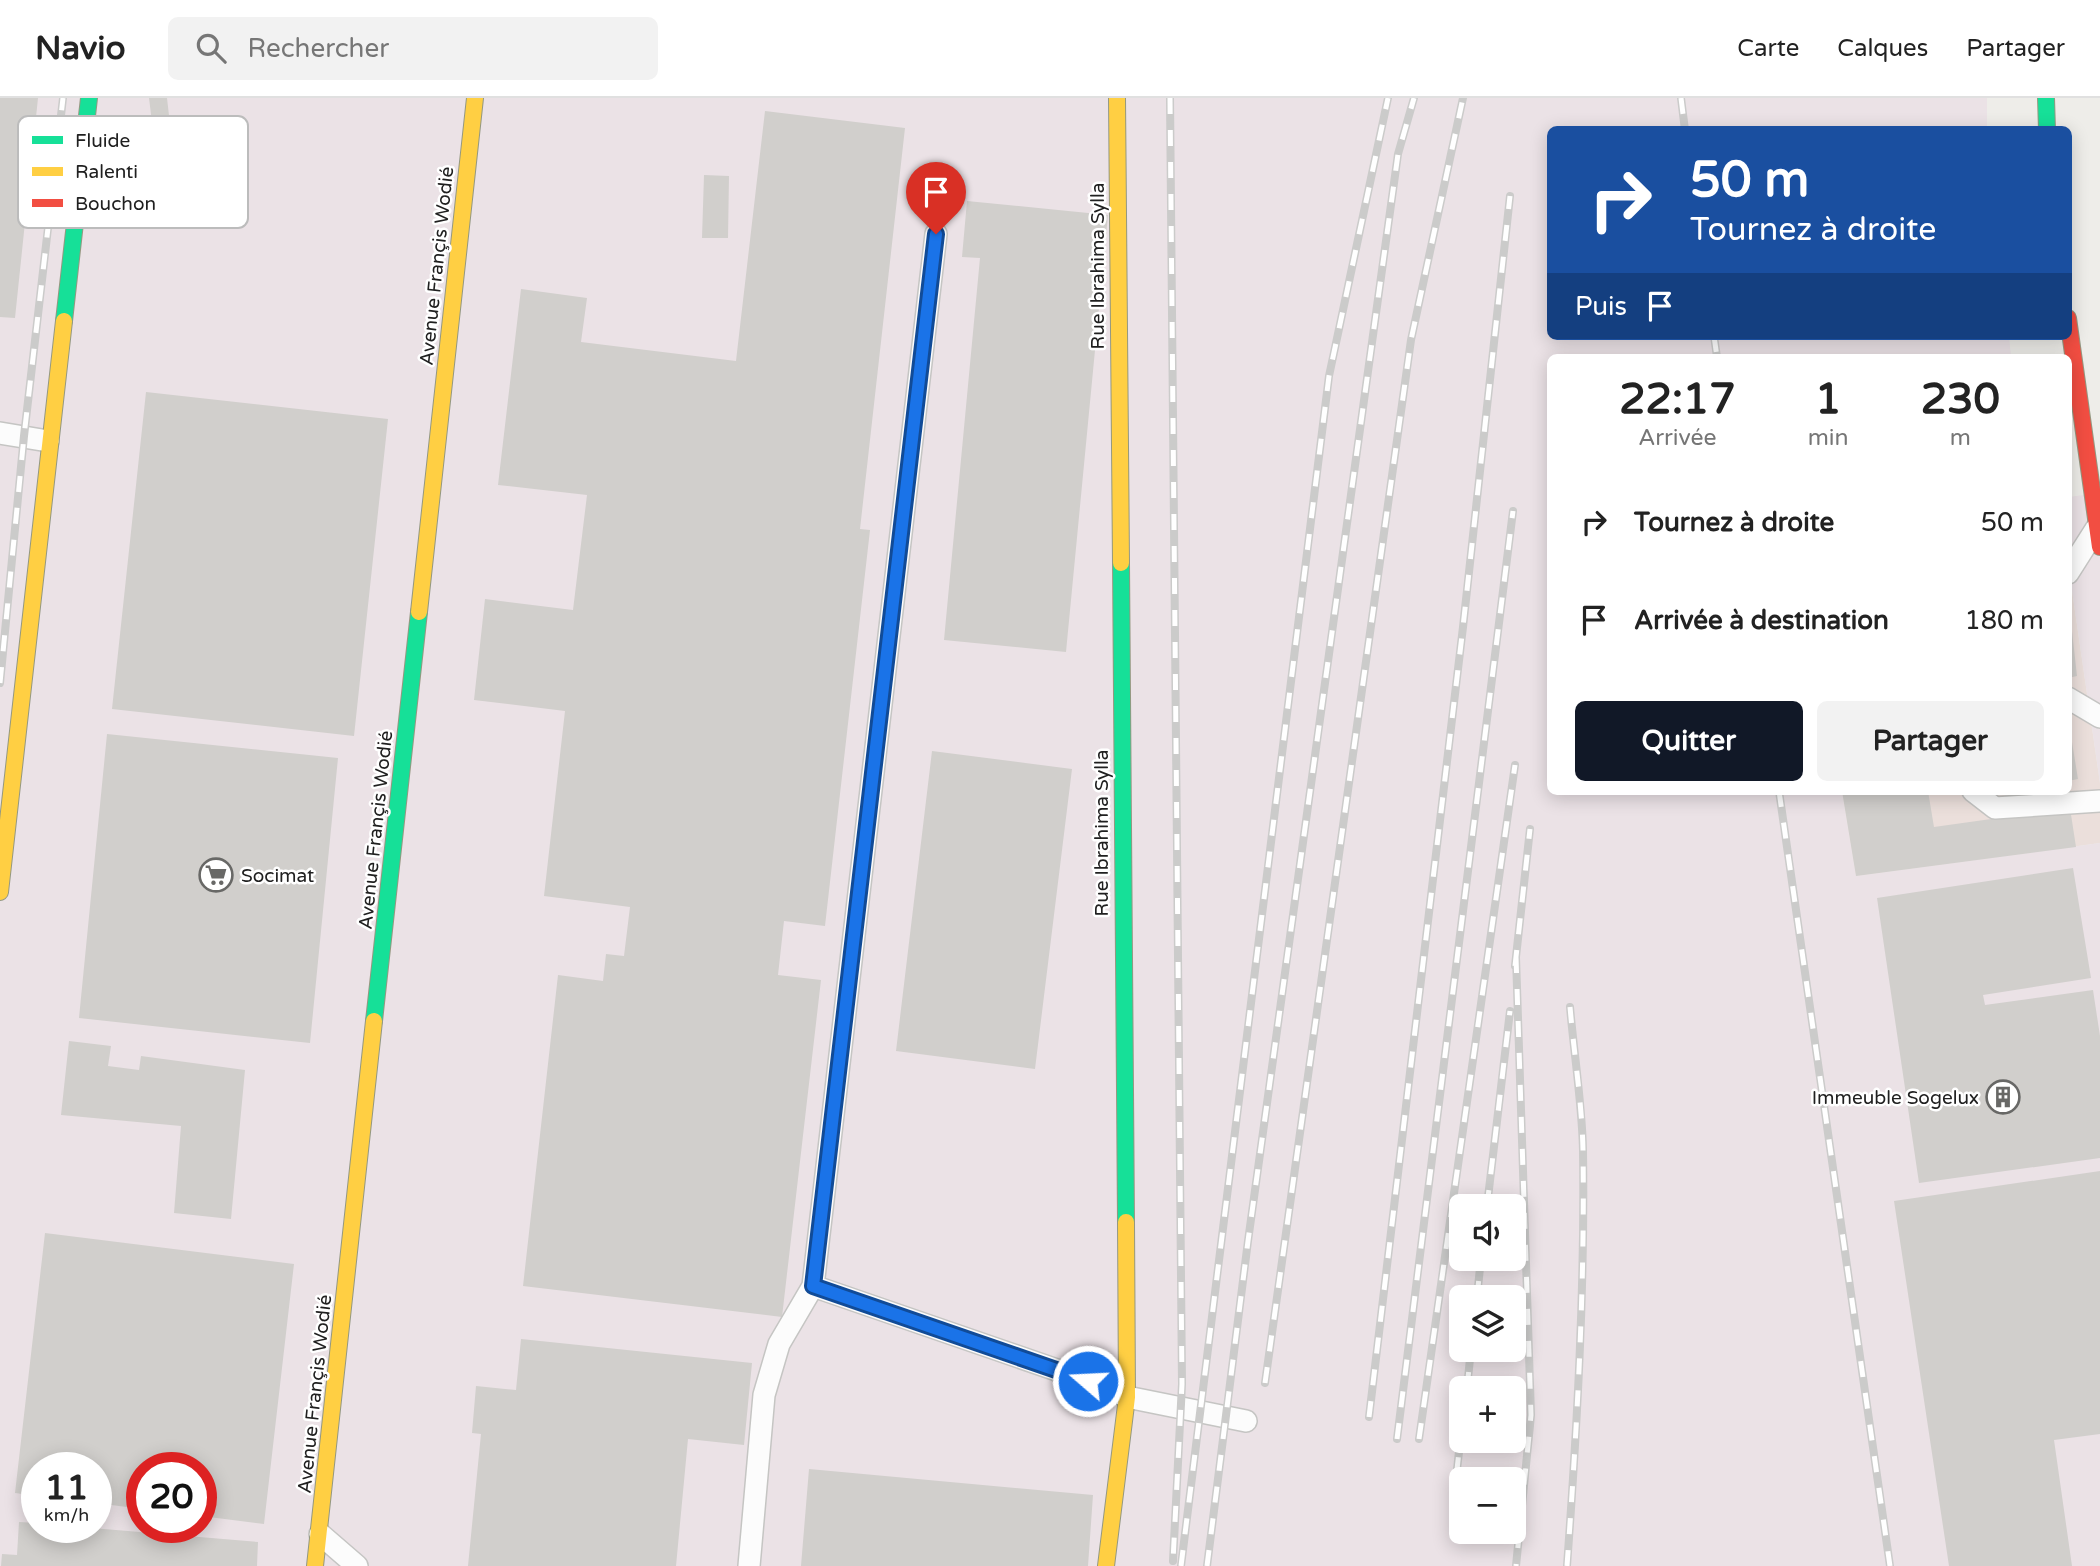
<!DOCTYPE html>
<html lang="fr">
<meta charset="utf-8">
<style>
body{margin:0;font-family:"Varela Round",sans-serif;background:#f2f2f2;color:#222;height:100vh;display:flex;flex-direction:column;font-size:26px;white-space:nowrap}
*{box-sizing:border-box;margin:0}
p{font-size:23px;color:#767676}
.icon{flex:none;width:38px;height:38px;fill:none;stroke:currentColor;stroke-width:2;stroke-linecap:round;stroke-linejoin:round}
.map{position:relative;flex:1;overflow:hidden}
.details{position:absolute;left:1547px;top:256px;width:525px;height:441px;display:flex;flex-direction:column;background:#fff;border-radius:10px;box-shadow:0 4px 18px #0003}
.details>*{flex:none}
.guide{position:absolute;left:1547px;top:28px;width:525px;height:214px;border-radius:10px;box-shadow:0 4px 18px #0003;background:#1a4fa0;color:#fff;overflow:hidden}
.buttons{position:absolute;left:1449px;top:1096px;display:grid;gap:14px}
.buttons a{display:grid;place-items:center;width:77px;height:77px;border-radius:10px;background:#fff;box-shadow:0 4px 18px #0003;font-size:35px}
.speed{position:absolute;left:21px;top:1354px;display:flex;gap:14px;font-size:35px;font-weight:700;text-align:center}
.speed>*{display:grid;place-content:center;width:91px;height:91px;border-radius:50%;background:#fff;box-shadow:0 4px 18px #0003;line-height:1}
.speed small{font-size:18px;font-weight:400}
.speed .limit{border:10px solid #d22;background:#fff;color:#111}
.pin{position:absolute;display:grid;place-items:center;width:60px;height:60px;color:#fff;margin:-72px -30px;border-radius:50% 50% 50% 0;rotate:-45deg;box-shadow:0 0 7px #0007}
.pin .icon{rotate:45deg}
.me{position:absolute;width:77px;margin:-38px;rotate:289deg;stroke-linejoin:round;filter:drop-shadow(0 0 5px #0008)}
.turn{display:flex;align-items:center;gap:24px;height:147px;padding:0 28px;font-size:32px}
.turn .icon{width:91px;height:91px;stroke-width:2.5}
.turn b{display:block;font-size:49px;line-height:60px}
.then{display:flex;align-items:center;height:66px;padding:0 28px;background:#0003;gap:14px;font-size:26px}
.eta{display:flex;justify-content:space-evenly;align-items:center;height:119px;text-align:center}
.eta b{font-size:42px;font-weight:700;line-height:49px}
.cta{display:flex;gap:14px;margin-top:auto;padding:14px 28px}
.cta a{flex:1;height:80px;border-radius:10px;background:#111827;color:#fff;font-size:28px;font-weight:700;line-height:80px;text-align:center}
.cta a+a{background:#f2f2f2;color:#222}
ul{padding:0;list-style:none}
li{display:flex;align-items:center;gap:21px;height:98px;padding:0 28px}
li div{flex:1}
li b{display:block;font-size:26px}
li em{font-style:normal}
header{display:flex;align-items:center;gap:42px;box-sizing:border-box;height:98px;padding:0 35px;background:#fff;border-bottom:2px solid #e0e0e0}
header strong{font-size:33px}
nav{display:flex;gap:38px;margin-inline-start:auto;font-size:24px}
.search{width:490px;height:63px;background:#f2f2f2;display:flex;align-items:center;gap:18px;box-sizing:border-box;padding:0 24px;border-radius:10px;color:#767676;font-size:26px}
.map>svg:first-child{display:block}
.commercial{fill:#ebdfdb}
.industrial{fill:#ebe2e6;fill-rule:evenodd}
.building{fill:#d1cfcc}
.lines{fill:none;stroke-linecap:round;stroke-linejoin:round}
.lane-casing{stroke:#c5c5c3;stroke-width:24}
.fast-casing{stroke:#949881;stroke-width:18}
.slow-casing{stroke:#949881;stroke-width:18}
.jam-casing{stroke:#949881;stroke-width:18}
.lane{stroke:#fcfcfc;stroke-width:21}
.fast{stroke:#16e098;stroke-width:16}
.slow{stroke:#ffcf43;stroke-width:16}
.jam{stroke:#f24e42;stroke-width:16}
.rail-casing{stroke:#cbcbca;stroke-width:8}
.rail{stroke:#fff;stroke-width:5;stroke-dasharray:16;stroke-linecap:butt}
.route-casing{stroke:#114b97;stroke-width:18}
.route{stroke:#1a73e8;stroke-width:12}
.labels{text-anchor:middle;stroke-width:5;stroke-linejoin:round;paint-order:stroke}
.street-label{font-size:19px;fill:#202020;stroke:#fff}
.poi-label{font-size:19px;fill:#202020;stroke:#fff;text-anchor:start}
.key{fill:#fff;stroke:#bcbcbc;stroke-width:2}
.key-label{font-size:19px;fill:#202020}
</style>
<header>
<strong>Navio</strong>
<div class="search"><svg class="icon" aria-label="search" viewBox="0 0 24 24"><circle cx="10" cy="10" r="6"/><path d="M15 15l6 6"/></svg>Rechercher</div>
<nav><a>Carte</a><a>Calques</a><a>Partager</a></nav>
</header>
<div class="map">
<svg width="2100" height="1468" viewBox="0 0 2100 1468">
<rect width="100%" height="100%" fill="#eeede9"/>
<path class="commercial" d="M 2069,472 L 2100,685 L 2100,745 L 1856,778 L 1842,693 L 2068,693 Z"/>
<path class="industrial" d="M 0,0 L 1987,0 L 1987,31 L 1550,32 L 1550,238 L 2009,238 L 2011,259 L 1550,259 L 1550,693 L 1842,693 L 1856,778 L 2100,745 L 2100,1468 L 0,1468 ZM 1461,1108 L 1514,1108 L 1514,1160 L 1461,1160 ZM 1461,1199 L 1514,1199 L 1514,1251 L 1461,1251 ZM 1461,1290 L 1514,1290 L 1514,1342 L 1461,1342 ZM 37,1370 L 96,1370 L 96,1430 L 37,1430 ZM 142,1370 L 201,1370 L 201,1430 L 142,1430 ZM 1461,1381 L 1514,1381 L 1514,1433 L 1461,1433 Z
M 2100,395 L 2100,685 L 2069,472 L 2068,399 Z"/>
<path class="building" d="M 0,0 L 38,0 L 15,220 L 0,219 Z
M 149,0 L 167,0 L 175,70 L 158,73 Z
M 765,13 L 905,30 L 860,431 L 870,432 L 825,828 L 784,823 L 778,877 L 821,882 L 782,1219 L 523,1188 L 558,877 L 603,883 L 606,856 L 624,858 L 630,809 L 544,798 L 565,613 L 474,602 L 485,501 L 573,512 L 587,397 L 498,387 L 521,191 L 587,200 L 581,244 L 736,263 Z
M 704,77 L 729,78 L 728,140 L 702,140 Z
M 967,103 L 1108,117 L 1066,554 L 944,542 L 980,160 L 962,159 Z
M 146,294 L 388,321 L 354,638 L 112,611 Z
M 2072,533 L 2077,578 L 2068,580 L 2068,534 Z
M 107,636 L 338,660 L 310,945 L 79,920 Z
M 2068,644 L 2072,644 L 2078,681 L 2068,683 Z
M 932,653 L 1072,671 L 1035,971 L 896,953 Z
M 1842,693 L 1928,693 L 1934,729 L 2070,710 L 2076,749 L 1856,778 Z
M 2073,770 L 2091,880 L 1983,897 L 1985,907 L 2093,892 L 2100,938 L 2100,1060 L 1919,1085 L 1877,800 Z
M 69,943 L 111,948 L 108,968 L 139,972 L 141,958 L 245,972 L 231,1121 L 174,1115 L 181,1028 L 61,1017 Z
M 2100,1073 L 2100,1336 L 2054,1342 L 2072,1468 L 1949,1468 L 1894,1103 Z
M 45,1135 L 294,1166 L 264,1426 L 201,1418 L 201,1370 L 142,1370 L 142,1411 L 96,1405 L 96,1370 L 37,1370 L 37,1398 L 15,1395 Z
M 521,1241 L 752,1265 L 744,1347 L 688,1341 L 676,1468 L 468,1468 L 481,1336 L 472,1335 L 476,1288 L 516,1292 Z
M 809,1371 L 1093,1397 L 1088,1468 L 801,1468 Z
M 19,1424 L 37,1425 L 37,1430 L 92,1430 L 258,1444 L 257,1468 L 1,1468 L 2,1456 L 17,1457 Z"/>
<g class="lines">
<defs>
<path id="lane" d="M 0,335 L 48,343
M 2068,475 L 2096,431
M 2068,600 L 2100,619
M 1973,693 L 1995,710 L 2100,703
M 813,1188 L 1106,1289 L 1127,1299 L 1246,1323
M 320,1436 L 357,1468
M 749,1468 L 764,1297 L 779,1246 L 813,1188 L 936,136"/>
<path id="fast" d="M 2046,0 L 2047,32
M 64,223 L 89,0
M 1121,465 L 1126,1124
M 374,923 L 419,514"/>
<path id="slow" d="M 1117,0 L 1121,465
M 419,514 L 475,0
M 0,794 L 64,223
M 315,1468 L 374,923
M 1106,1468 L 1127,1299 L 1126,1124"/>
<path id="jam" d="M 2068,220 L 2100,449"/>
</defs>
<use href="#lane" class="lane-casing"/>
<use href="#fast" class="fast-casing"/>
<use href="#slow" class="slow-casing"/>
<use href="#jam" class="jam-casing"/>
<use href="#lane" class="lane"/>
<use href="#fast" class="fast"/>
<use href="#slow" class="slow"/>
<use href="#jam" class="jam"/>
<defs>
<path id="rail" d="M 1170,0 L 1182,1286 L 1173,1463
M 1681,0 L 1685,32
M 1714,238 L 1717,259
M 0,585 L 24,338 L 63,0
M 1779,693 L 1890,1468
M 1516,859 L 1531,1317 L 1516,1468
M 1515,868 L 1530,731
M 1487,1108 L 1510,913
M 1477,1199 L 1481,1160
M 1265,1285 L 1411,242 L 1463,0
M 1467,1290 L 1471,1251
M 1369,1319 L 1463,529 L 1510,98
M 1397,1341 L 1513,413
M 1419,1341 L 1515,667
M 1453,1407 L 1461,1336
M 1181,1468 L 1329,278 L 1388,0
M 1207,1468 L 1248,1143 L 1398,56 L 1414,0
M 1567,1468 C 1577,1330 1585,1191 1583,1052 C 1582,1005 1574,956 1570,909"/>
</defs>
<use href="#rail" class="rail-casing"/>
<use href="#rail" class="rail"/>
</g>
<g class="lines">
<defs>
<path id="route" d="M 936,136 L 813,1188 L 1088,1283"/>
</defs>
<use href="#route" class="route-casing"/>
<use href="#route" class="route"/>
</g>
<defs>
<symbol id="supermarket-ring" viewBox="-11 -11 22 22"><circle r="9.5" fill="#fff" stroke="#686866" stroke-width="1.5"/><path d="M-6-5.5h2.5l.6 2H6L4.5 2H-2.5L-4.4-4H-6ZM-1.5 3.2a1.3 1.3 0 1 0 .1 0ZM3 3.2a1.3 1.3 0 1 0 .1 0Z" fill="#686866"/></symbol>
<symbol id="building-ring" viewBox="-11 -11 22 22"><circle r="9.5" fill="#fff" stroke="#686866" stroke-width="1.5"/><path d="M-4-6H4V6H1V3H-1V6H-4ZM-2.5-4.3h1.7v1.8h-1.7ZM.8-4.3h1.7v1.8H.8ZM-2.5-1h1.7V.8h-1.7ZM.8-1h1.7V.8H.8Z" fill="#686866"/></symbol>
</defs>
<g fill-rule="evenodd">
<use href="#supermarket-ring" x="197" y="758" width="38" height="38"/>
<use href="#building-ring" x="1984" y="980" width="38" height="38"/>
</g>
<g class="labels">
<g class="street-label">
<text transform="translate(436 168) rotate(-84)" y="7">Avenue Françis Wodié</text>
<text transform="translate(1097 168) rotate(-90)" y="7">Rue Ibrahima Sylla</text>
<text transform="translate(375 732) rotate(-84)" y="7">Avenue Françis Wodié</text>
<text transform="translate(1101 735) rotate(-90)" y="7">Rue Ibrahima Sylla</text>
<text transform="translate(314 1296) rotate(-84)" y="7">Avenue Françis Wodié</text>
</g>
<g class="poi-label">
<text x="241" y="784">Socimat</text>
<text x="1979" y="1006" text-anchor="end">Immeuble Sogelux</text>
</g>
</g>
<rect x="18" y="18" width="230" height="112" rx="10" class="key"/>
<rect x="32" y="38" width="31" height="8" fill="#16e098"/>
<rect x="32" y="69" width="31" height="9" fill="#ffcf43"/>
<rect x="32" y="101" width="31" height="8" fill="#f24e42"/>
<g class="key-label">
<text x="75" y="49">Fluide</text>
<text x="75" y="80">Ralenti</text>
<text x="75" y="112">Bouchon</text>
</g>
</svg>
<div class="buttons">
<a><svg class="icon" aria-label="sound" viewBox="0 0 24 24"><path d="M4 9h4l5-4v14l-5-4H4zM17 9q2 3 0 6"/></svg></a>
<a><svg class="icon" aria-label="layers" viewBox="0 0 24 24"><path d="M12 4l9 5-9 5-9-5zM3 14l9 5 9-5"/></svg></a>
<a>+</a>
<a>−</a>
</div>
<div class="speed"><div>11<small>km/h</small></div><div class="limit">20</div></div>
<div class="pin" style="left:936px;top:136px;background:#d93025"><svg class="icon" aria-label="arrive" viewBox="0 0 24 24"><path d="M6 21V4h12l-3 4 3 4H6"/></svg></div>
<svg class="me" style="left:1088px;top:1283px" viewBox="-20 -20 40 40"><circle r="17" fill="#1a73e8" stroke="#fff" stroke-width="3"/><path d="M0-11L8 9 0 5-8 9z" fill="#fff"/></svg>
<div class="guide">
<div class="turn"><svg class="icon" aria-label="right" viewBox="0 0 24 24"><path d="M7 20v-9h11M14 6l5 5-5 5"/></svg><div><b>50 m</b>Tournez à droite</div></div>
<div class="then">Puis<svg class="icon" aria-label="arrive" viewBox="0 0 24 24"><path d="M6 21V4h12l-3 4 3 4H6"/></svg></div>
</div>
<section class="details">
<div class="eta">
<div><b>22:17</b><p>Arrivée</p></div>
<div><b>1</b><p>min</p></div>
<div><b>230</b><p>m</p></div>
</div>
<ul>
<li><svg class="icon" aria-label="right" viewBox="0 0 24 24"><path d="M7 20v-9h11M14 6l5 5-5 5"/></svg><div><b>Tournez à droite</b></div><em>50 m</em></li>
<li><svg class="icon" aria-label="arrive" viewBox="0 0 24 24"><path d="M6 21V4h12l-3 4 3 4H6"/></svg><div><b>Arrivée à destination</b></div><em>180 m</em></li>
</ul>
<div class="cta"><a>Quitter</a><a>Partager</a></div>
</section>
</div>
